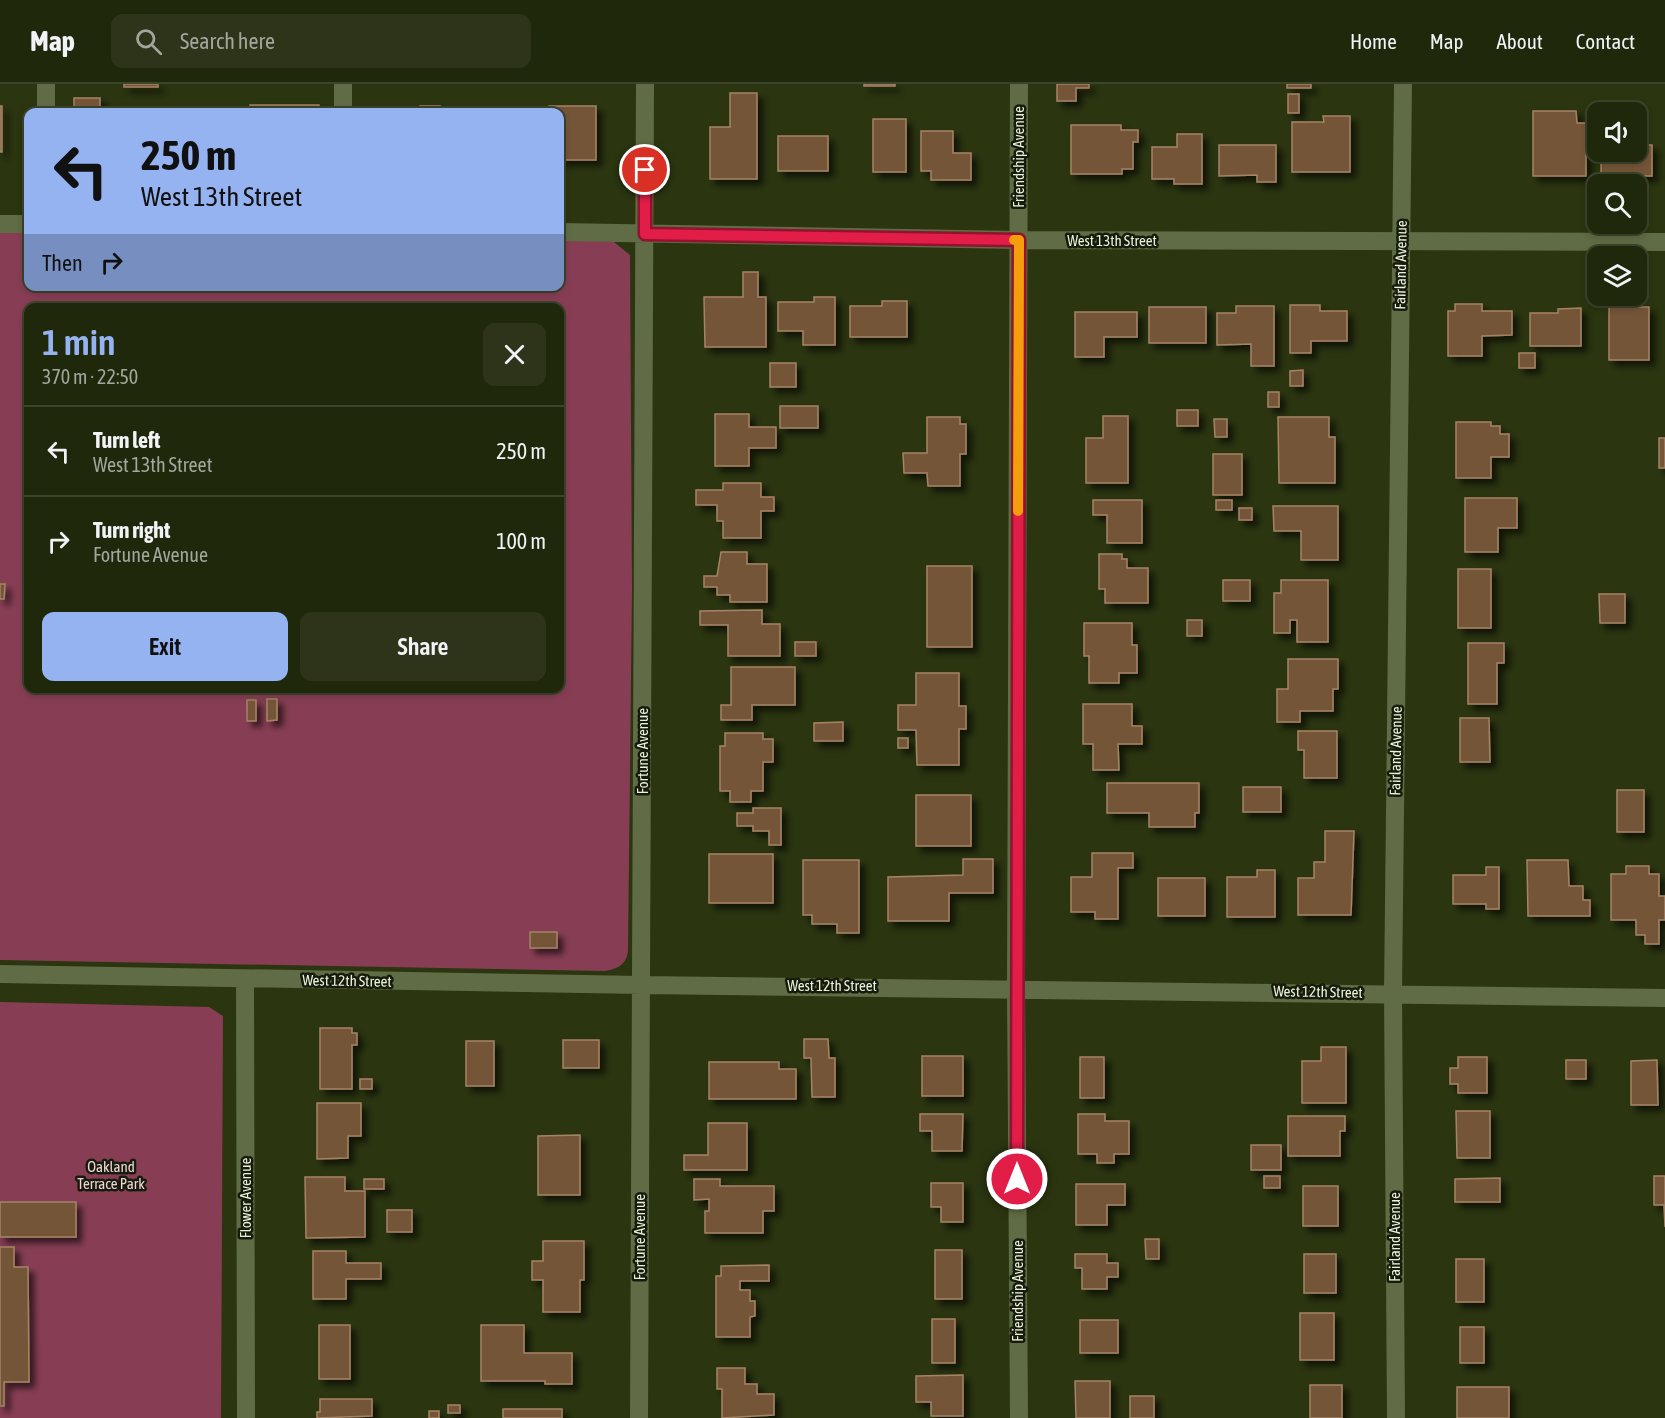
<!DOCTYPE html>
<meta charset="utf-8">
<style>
body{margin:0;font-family:"Asap Condensed",sans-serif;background:#2d341a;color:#f1f3f6;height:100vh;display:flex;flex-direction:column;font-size:22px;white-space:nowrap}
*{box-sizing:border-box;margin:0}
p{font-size:20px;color:#a2a69d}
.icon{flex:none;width:33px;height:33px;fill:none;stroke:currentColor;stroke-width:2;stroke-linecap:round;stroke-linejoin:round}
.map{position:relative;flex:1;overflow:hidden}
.drawer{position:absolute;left:24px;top:219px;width:540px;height:390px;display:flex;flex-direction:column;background:#20280c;border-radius:12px;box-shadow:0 3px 9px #0003,0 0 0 2px #3d442d}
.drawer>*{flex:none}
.banner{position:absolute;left:24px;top:24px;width:540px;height:183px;border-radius:12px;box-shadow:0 3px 9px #0003,0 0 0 2px #3d442d;background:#95b2f1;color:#111;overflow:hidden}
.buttons{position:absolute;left:1587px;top:18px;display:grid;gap:12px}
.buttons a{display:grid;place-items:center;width:60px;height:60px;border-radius:12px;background:#20280c;box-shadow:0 3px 9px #0003,0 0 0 2px #3d442d;font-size:30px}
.pin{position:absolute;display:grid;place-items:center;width:51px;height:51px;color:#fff;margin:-26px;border:3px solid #fff;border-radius:50%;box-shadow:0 2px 6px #0007}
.me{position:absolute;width:66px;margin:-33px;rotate:0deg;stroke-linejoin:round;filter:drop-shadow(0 0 4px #0008)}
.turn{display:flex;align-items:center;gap:21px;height:126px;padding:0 18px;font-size:27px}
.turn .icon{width:78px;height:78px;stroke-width:2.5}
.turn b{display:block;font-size:42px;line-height:51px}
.then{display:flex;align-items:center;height:57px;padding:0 18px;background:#0003;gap:12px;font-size:22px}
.round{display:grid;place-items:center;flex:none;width:63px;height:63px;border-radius:12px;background:#2d341a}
.summary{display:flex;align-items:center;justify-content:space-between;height:102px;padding:0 18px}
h1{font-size:36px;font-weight:600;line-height:45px;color:#95b2f1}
.cta{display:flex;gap:12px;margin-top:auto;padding:12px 18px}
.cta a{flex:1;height:69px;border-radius:12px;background:#95b2f1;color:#111;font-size:24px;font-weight:600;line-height:69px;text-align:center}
.cta a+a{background:#2d341a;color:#f1f3f6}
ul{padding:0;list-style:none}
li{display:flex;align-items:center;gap:18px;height:90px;padding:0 18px;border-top:2px solid #3d442d}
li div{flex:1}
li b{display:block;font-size:22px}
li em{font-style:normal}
header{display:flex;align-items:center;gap:36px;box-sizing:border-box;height:84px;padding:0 30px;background:#20280c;border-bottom:2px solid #3d442d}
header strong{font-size:28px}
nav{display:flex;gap:33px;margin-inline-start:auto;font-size:21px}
.search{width:420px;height:54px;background:#2d341a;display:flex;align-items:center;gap:15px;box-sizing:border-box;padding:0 21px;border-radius:12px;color:#a2a69d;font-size:22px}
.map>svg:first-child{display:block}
.green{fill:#873e54;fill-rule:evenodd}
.building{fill:#745538;stroke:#a58365;stroke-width:1.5;filter:url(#shadow)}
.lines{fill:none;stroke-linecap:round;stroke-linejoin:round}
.street{stroke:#606c45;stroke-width:18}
.route-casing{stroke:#92132f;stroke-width:15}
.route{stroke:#e11d48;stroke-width:10}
.slow{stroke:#f59e0b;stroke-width:10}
.labels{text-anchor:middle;stroke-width:5;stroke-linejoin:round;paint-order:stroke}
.street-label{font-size:15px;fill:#eaf2dc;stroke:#161b0b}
.park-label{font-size:15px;fill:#f0d4da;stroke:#161b0b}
</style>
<header>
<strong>Map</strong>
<div class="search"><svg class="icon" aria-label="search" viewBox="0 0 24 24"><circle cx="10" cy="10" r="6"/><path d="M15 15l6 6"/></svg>Search here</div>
<nav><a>Home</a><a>Map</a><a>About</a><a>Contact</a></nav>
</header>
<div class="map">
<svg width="1665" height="1334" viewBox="0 0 1665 1334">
<defs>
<filter id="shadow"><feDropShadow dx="5.5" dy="5.5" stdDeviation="3" flood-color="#0009"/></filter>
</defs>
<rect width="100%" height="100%" fill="#2b3510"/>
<path class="green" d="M 0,145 L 28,145 L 28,202 L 560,202 L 560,155 L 614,158 L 630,171 L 632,505 L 628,866 C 627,880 618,885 605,887 L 0,876 ZM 28,224 L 560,224 L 560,604 L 28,604 Z
M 0,918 L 209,923 L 223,932 L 221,1334 L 0,1334 Z"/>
<path class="building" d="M 124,0 L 158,0 L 158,3 L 124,3 Z
M 864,0 L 895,0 L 895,2 L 864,2 Z
M 1057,0 L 1089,0 L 1089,4 L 1076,4 L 1076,17 L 1057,17 Z
M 1287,0 L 1311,0 L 1311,4 L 1287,4 Z
M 730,9 L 757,9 L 757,95 L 710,95 L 710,43 L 730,43 Z
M 1288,10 L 1299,10 L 1299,29 L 1288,29 Z
M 74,14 L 100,14 L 100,27 L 144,28 L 74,28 Z
M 250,21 L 319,21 L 319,28 L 250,28 Z
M 0,22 L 2,22 L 2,68 L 0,68 Z
M 420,22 L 440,22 L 440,28 L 420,28 Z
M 549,22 L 596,22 L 596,76 L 560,76 L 560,28 L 550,28 Z
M 1533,27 L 1576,27 L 1577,39 L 1586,39 L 1586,92 L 1533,92 Z
M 1323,32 L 1350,32 L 1350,88 L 1292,88 L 1292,38 L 1324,38 Z
M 873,35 L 906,35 L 906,88 L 873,88 Z
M 1071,41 L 1121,41 L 1121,46 L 1138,46 L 1138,58 L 1133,58 L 1133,85 L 1122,85 L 1122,90 L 1071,90 Z
M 921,47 L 953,47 L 953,69 L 971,69 L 971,96 L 931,96 L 931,87 L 921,87 Z
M 1177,50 L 1202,50 L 1202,100 L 1174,100 L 1174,95 L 1152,95 L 1152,63 L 1177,63 Z
M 778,52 L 828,52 L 828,87 L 778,87 Z
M 1219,61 L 1276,61 L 1276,98 L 1257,98 L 1257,91 L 1219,92 Z
M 1636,61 L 1652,61 L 1652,92 L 1601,92 L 1601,68 L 1636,68 Z
M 743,188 L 758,188 L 758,213 L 766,213 L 766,263 L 705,263 L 704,213 L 743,213 Z
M 814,213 L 835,213 L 835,261 L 803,261 L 803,247 L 778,247 L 778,218 L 814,218 Z
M 882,217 L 907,217 L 907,253 L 850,253 L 850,222 L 882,222 Z
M 1455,220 L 1482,220 L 1482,227 L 1512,227 L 1512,251 L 1482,252 L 1482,272 L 1448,272 L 1448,227 L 1455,227 Z
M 1290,221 L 1320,221 L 1320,227 L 1347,227 L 1347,257 L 1311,257 L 1311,269 L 1290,269 Z
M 1236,222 L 1274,222 L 1274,282 L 1251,282 L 1251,260 L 1217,261 L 1217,229 L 1236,229 Z
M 1149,223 L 1206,223 L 1206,259 L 1149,259 Z
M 1609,223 L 1649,223 L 1649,276 L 1609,276 Z
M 1581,224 L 1581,262 L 1530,262 L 1530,229 L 1558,229 L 1558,225 Z
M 1075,228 L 1137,228 L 1137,253 L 1104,253 L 1104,273 L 1075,273 Z
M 1519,269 L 1535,269 L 1535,284 L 1519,284 Z
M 770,279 L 796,279 L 796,303 L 770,303 Z
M 1303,286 L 1303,302 L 1290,302 L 1290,287 Z
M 1268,308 L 1279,308 L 1279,323 L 1268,323 Z
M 780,322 L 818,322 L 818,344 L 780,344 Z
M 1177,326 L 1198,326 L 1198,342 L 1177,342 Z
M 715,330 L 749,330 L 749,343 L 776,343 L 776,364 L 749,364 L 749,382 L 715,382 Z
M 1103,332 L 1128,332 L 1128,399 L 1086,399 L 1086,354 L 1103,354 Z
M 927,333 L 960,333 L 960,340 L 966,340 L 966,370 L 960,370 L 960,402 L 928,402 L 927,389 L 904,389 L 903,369 L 927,369 Z
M 1278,333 L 1329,333 L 1329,353 L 1335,353 L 1335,399 L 1279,399 Z
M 1214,335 L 1227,335 L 1227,353 L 1215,353 Z
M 1456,338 L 1491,338 L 1491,342 L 1500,342 L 1500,350 L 1509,350 L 1509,373 L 1491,373 L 1491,394 L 1456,394 Z
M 1659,354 L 1665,354 L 1665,384 L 1659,384 Z
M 1213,370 L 1242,370 L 1242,411 L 1213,411 Z
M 723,399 L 761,399 L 761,413 L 774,413 L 774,427 L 761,427 L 761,454 L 723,454 L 723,437 L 717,437 L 717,421 L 696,421 L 696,406 L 723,406 Z
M 1465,414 L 1517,414 L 1517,444 L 1498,444 L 1498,468 L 1465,468 Z
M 1093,416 L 1142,416 L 1142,459 L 1107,459 L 1107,431 L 1093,431 Z
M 1216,416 L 1232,416 L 1232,426 L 1216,426 Z
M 1273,422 L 1338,422 L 1338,476 L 1301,476 L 1301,447 L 1274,447 Z
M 1239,424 L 1252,424 L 1252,436 L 1239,436 Z
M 721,468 L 747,468 L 747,480 L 767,480 L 767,518 L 730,518 L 730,511 L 717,511 L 717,503 L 704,503 L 704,492 L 717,492 Z
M 1099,470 L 1122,470 L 1122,475 L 1127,475 L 1127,484 L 1148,484 L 1148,519 L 1105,519 L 1105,505 L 1099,505 Z
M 927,482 L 972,482 L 972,563 L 927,563 Z
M 1458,485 L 1491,485 L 1491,544 L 1458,544 Z
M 1223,496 L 1250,496 L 1250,517 L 1223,517 Z
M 1281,496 L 1328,496 L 1328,558 L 1297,558 L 1297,536 L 1290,536 L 1290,549 L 1274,549 L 1274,509 L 1281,509 Z
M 0,500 L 5,500 L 4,515 L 0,515 Z
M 1599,510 L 1625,510 L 1625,539 L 1600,539 Z
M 762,526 L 762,540 L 780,540 L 780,572 L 728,572 L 728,541 L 700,541 L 700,527 Z
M 1187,536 L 1202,536 L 1202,552 L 1187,552 Z
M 1084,539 L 1132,539 L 1132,561 L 1137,561 L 1137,589 L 1119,589 L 1119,599 L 1089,599 L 1089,572 L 1084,572 Z
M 795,558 L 816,558 L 816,572 L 795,572 Z
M 1468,559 L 1504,559 L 1504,579 L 1497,579 L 1497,620 L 1468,620 Z
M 1288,575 L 1338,575 L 1338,605 L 1333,605 L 1333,627 L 1300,627 L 1300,638 L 1277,638 L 1277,605 L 1288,605 Z
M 731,583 L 795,583 L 795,621 L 752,621 L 752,636 L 721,636 L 721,621 L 731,621 Z
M 916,589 L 959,589 L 959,622 L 966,622 L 966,645 L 959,645 L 959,681 L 917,681 L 916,646 L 898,646 L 898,621 L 916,621 Z
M 267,615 L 277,615 L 277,636 L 267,637 Z
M 247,616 L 256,616 L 256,637 L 247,637 Z
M 1083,620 L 1132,620 L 1132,642 L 1142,642 L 1142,660 L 1118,660 L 1119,686 L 1093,686 L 1093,660 L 1083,660 Z
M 1460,634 L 1489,634 L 1490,678 L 1460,678 Z
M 843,638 L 843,657 L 814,657 L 814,639 Z
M 1298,647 L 1337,647 L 1337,694 L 1304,694 L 1304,666 L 1298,666 Z
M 725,649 L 763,649 L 763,655 L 773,655 L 773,678 L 763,678 L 763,707 L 751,707 L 751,718 L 730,718 L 730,707 L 720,707 L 720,662 L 725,662 Z
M 898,654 L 908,654 L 908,664 L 898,664 Z
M 1107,699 L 1199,699 L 1199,729 L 1195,729 L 1195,743 L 1149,743 L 1149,729 L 1107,729 Z
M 1243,703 L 1281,703 L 1281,728 L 1243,728 Z
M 1617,706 L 1644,706 L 1644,748 L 1617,748 Z
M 916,711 L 971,711 L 971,762 L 916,762 Z
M 753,724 L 781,724 L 781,761 L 769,761 L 769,747 L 753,747 L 753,742 L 737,742 L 737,729 L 753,729 Z
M 1325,747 L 1354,747 L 1351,831 L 1298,831 L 1298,794 L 1314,794 L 1314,778 L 1325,778 Z
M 1092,769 L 1133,769 L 1133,784 L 1118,784 L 1118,835 L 1095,835 L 1095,828 L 1071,828 L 1071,793 L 1092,793 Z
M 709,770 L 773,770 L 773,819 L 709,819 Z
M 963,775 L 993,775 L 993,809 L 949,809 L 949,837 L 888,837 L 888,793 L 963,791 Z
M 803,776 L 859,776 L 859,849 L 837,849 L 837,840 L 812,840 L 812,831 L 803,831 Z
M 1527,776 L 1568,776 L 1569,802 L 1583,802 L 1583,816 L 1590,816 L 1590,832 L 1528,832 Z
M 1626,782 L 1649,782 L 1649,790 L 1659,790 L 1659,812 L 1665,812 L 1665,836 L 1659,836 L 1659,860 L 1645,860 L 1645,851 L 1636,851 L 1636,836 L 1611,836 L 1611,790 L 1626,790 Z
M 1486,783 L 1499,783 L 1499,825 L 1486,825 L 1486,820 L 1453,820 L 1453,791 L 1486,791 Z
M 1257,786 L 1275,786 L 1275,833 L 1227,833 L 1227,793 L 1257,793 Z
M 1158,794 L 1205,794 L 1205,832 L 1158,832 Z
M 530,848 L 557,848 L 557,864 L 530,864 Z
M 320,944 L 352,944 L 352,949 L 357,949 L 357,961 L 352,961 L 352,1005 L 320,1005 Z
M 804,955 L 828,955 L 829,974 L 835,974 L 835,1013 L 812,1013 L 811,974 L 804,974 Z
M 563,956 L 599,956 L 599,984 L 563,984 Z
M 466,957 L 494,957 L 494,1002 L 466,1002 Z
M 1321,963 L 1346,963 L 1346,1019 L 1302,1019 L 1302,977 L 1321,977 Z
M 922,972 L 963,972 L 963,1012 L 922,1012 Z
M 1080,973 L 1104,973 L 1104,1014 L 1080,1014 Z
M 1458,973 L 1487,973 L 1487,1009 L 1458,1009 L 1458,1000 L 1450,1000 L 1450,984 L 1458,984 Z
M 1566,976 L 1586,976 L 1586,995 L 1566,995 Z
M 1657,976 L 1658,1021 L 1631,1021 L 1631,977 Z
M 709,978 L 779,978 L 779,985 L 796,985 L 796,1015 L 709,1015 Z
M 360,995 L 372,995 L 372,1005 L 360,1005 Z
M 317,1019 L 361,1019 L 361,1052 L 348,1052 L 348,1074 L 317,1075 Z
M 1456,1027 L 1490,1027 L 1490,1074 L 1457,1074 Z
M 920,1030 L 963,1030 L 962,1067 L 932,1067 L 932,1047 L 920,1047 Z
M 1078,1030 L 1105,1030 L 1105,1037 L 1129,1037 L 1129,1070 L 1114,1070 L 1114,1079 L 1097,1079 L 1097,1070 L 1078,1070 Z
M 1288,1032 L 1345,1032 L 1345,1047 L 1340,1047 L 1340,1072 L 1288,1072 Z
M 708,1039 L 747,1039 L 747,1086 L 684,1086 L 684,1071 L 708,1071 Z
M 580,1051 L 580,1111 L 538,1111 L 538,1052 Z
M 1251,1061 L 1281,1061 L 1281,1086 L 1251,1086 Z
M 1264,1092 L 1280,1092 L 1280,1104 L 1264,1104 Z
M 1654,1092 L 1665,1092 L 1665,1143 L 1664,1121 L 1654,1121 Z
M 305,1093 L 345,1093 L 345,1107 L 365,1107 L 365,1153 L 306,1154 Z
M 1500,1094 L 1500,1118 L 1455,1118 L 1455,1095 Z
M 364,1095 L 384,1095 L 384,1105 L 364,1105 Z
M 694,1095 L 720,1095 L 720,1102 L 774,1102 L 774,1127 L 763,1127 L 763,1149 L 705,1149 L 705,1127 L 709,1127 L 709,1115 L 694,1116 Z
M 931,1099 L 963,1099 L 963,1138 L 941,1138 L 941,1123 L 931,1123 Z
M 1076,1100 L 1125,1100 L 1125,1121 L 1107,1121 L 1107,1141 L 1076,1141 Z
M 1303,1102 L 1338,1102 L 1338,1142 L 1303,1142 Z
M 0,1118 L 76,1118 L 76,1153 L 0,1153 Z
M 387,1126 L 412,1126 L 412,1148 L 387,1148 Z
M 1145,1155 L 1159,1155 L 1159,1175 L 1146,1175 Z
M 543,1157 L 584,1157 L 584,1196 L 580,1196 L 580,1228 L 543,1228 L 543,1196 L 532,1196 L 532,1177 L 543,1177 Z
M 0,1163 L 14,1163 L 14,1183 L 28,1183 L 29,1298 L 4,1298 L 4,1322 L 0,1322 Z
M 935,1166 L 962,1166 L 962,1215 L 935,1215 Z
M 313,1167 L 346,1167 L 346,1179 L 381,1179 L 381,1195 L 346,1195 L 346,1215 L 313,1215 Z
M 1075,1170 L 1107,1170 L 1107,1179 L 1118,1179 L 1118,1193 L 1107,1193 L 1107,1205 L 1082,1205 L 1082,1184 L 1075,1184 Z
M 1304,1170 L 1336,1170 L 1336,1209 L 1304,1209 Z
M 1456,1175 L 1484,1175 L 1484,1218 L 1456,1218 Z
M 769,1181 L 769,1197 L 740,1197 L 740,1206 L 750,1206 L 750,1217 L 755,1217 L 755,1232 L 750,1233 L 750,1253 L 716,1253 L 716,1192 L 721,1192 L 721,1182 Z
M 1300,1229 L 1334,1229 L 1334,1276 L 1300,1276 Z
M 932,1235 L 955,1235 L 955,1279 L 932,1279 Z
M 1080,1236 L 1118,1236 L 1118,1269 L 1080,1269 Z
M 319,1241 L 350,1241 L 350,1295 L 319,1295 Z
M 481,1241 L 524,1241 L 524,1269 L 572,1269 L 572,1300 L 545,1300 L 545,1297 L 481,1297 Z
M 1460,1243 L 1484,1243 L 1484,1279 L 1460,1279 Z
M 717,1284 L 745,1284 L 745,1300 L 757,1300 L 757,1310 L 774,1310 L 774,1331 L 722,1334 L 722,1305 L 717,1305 Z
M 963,1291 L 963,1332 L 931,1332 L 931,1318 L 916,1318 L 916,1292 Z
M 1075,1297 L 1110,1297 L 1110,1334 L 1076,1334 Z
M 1310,1301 L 1342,1301 L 1342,1334 L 1310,1334 Z
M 1457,1303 L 1509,1303 L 1509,1334 L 1457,1334 Z
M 1130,1312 L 1154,1312 L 1154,1334 L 1130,1334 Z
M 320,1315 L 372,1315 L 372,1332 L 317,1334 L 317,1328 L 320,1328 Z
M 448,1321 L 460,1321 L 460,1329 L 448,1329 Z
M 503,1325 L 562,1325 L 562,1334 L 503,1334 Z
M 429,1327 L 439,1327 L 439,1334 L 429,1334 Z"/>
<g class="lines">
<path class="street" d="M 1019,0 L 1016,904 L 1019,1334
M 46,28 L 46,0
M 343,28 L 343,0
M 0,140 L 28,140
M 560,148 L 1019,156 L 1665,158
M 0,890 L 642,901 L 1665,914
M 245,895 L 246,1334
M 639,1334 L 645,0
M 1396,1334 L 1393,909 L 1403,0"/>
</g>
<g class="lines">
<defs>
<path id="route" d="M 645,86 L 645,150 L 1019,156 L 1017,1095"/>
</defs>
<use href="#route" class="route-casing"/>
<use href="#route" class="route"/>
<path class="slow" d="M 1014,156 L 1019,156 L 1018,427"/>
</g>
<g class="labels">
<g class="street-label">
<text transform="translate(1019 73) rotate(-90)" y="5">Friendship Avenue</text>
<text x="1112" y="162">West 13th Street</text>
<text transform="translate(1401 181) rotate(-89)" y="5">Fairland Avenue</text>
<text transform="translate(643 667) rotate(-90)" y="5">Fortune Avenue</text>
<text transform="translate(1396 667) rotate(-89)" y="5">Fairland Avenue</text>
<text transform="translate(347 897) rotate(1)" y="5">West 12th Street</text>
<text x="832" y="907">West 12th Street</text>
<text transform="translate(1318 908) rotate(1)" y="5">West 12th Street</text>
<text transform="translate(246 1114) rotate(-90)" y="5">Flower Avenue</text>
<text transform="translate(640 1153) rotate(-90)" y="5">Fortune Avenue</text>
<text transform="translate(1395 1153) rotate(-90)" y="5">Fairland Avenue</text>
<text transform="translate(1018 1207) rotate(-90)" y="5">Friendship Avenue</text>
</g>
<g class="park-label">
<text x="111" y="1088">Oakland<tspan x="111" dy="17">Terrace Park</tspan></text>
</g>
</g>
</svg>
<div class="buttons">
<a><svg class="icon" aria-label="sound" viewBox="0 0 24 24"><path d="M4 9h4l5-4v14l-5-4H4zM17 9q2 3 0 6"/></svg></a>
<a><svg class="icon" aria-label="search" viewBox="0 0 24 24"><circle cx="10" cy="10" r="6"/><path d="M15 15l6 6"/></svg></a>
<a><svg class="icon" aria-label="layers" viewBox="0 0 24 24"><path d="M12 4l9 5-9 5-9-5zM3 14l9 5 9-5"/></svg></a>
</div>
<div class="pin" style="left:645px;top:86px;background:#d93025"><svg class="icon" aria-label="arrive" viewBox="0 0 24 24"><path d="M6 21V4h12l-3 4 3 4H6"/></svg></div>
<svg class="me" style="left:1017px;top:1095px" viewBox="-20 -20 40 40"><circle r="17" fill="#e11d48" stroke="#fff" stroke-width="3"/><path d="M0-11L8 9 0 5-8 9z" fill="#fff"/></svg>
<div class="banner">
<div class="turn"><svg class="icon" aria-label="left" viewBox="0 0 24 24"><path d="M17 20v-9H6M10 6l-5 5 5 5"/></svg><div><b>250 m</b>West 13th Street</div></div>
<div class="then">Then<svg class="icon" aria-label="right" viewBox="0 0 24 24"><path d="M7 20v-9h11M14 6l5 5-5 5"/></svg></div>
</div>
<section class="drawer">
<div class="summary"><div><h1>1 min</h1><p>370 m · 22:50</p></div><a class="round"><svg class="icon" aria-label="close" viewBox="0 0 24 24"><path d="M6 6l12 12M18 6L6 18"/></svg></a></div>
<ul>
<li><svg class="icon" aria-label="left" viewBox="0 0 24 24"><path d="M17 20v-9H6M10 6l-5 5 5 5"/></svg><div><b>Turn left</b><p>West 13th Street</p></div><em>250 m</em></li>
<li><svg class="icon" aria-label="right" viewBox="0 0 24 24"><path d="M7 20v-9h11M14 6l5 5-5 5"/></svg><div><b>Turn right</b><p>Fortune Avenue</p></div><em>100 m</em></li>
</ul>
<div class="cta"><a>Exit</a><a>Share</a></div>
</section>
</div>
